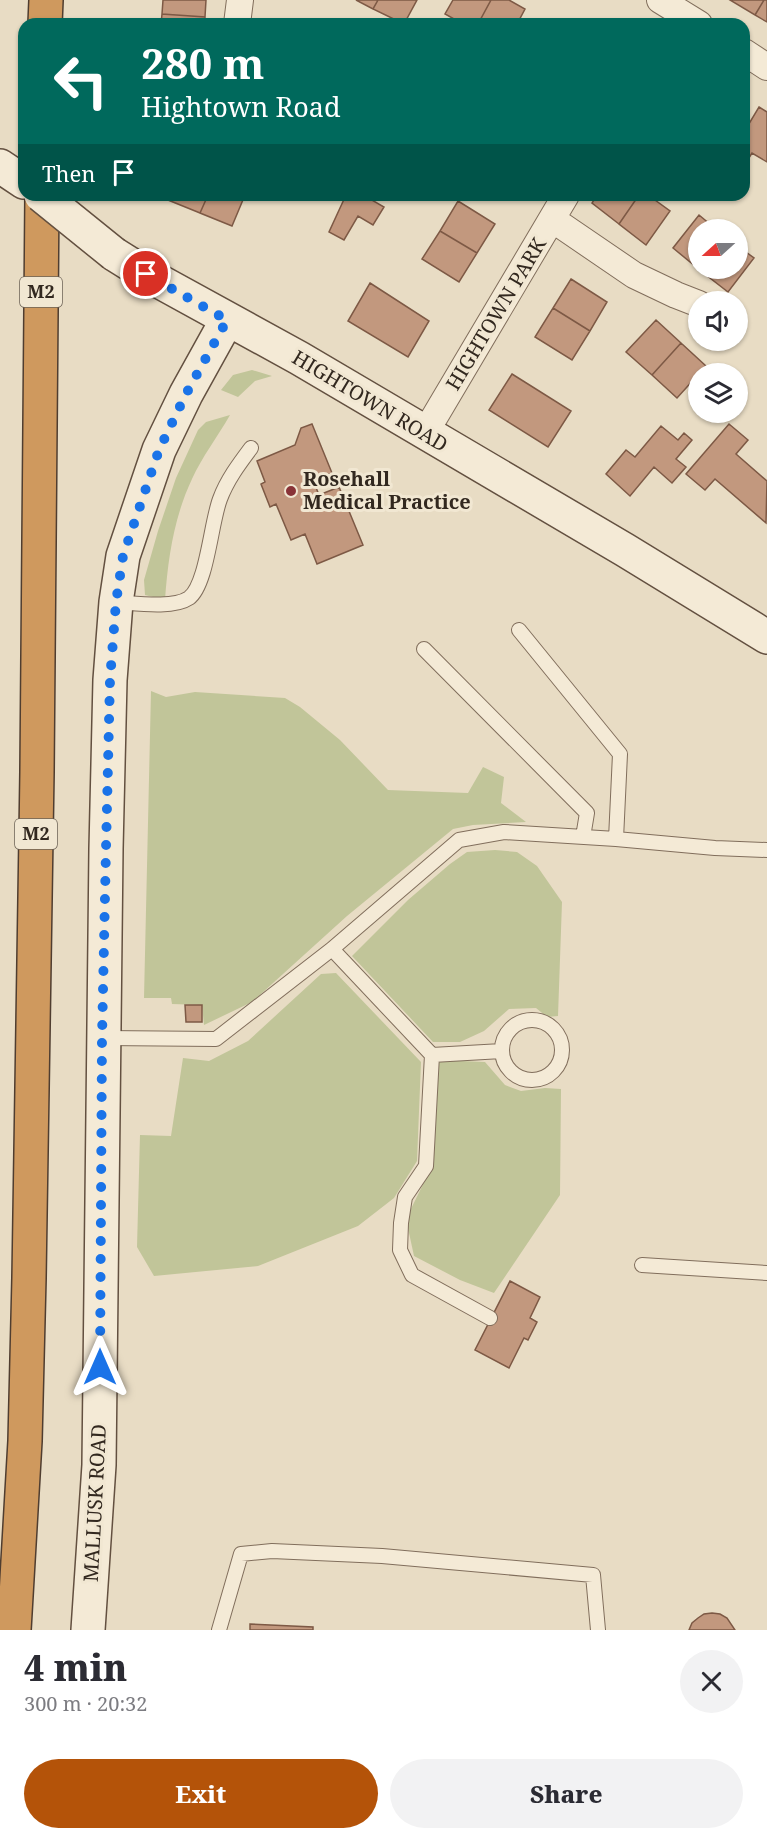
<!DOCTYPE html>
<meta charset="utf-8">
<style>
body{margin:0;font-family:"Noto Serif",serif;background:#f2f2f3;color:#2b2b33;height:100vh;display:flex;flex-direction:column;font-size:22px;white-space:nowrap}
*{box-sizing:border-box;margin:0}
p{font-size:20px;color:#7c7c81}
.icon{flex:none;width:33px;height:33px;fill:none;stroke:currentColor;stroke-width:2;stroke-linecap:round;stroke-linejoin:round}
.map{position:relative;height:1630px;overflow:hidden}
.drawer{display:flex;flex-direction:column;background:#fff;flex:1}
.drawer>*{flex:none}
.banner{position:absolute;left:18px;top:18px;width:732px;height:183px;border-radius:18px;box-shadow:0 2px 4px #0004;background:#00695c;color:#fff;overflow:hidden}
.needle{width:39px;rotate:249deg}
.buttons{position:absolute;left:688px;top:219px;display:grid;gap:12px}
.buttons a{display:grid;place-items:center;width:60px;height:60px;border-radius:50%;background:#fff;box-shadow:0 2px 4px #0004;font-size:30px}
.pin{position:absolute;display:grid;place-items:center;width:51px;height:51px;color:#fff;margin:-26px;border:3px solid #fff;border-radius:50%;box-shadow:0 2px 6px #0007}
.me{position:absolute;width:66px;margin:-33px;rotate:0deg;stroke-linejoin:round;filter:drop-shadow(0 0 4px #0008)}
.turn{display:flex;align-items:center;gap:21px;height:126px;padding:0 24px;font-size:27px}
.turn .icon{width:78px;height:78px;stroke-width:2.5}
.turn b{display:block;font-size:42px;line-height:51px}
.then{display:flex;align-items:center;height:57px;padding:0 24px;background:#0003;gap:12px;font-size:22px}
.round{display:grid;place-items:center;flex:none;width:63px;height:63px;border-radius:32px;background:#f2f2f3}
.head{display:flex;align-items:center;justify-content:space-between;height:102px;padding:0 24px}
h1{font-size:36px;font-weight:800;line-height:45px}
.action{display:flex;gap:12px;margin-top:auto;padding:12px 24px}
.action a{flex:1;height:69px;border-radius:36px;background:#b45309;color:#fff;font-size:24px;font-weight:800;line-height:69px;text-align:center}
.action a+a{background:#f2f2f3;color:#2b2b33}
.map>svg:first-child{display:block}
.green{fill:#c1c599}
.building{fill:#c2987e;stroke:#7d5945;stroke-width:1.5}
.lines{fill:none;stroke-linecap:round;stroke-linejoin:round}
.lane-casing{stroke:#816e5c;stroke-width:16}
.street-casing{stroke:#816e5c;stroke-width:28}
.secondary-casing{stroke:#635040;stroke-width:36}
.highway-casing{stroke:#4f3d30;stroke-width:36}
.lane{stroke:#f4ead6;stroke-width:14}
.street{stroke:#f4ead6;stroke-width:26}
.secondary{stroke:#f4ead6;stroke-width:33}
.highway{stroke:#cf995e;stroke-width:33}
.secondary-bridge-casing{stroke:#635040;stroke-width:36;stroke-linecap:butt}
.secondary-bridge{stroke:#f4ead6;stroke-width:33}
.route{stroke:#1a73e8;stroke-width:10;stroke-dasharray:0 18}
.poi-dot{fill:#893337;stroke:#f1e7d2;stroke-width:2}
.labels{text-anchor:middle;stroke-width:6;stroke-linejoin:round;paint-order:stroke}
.shield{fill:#f1e7d2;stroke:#6b6155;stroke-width:1.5}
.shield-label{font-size:18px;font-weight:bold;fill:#32281f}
.street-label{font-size:20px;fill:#32281f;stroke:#f1e7d2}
.poi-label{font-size:20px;font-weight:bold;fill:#32281f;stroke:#f1e7d2;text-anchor:start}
</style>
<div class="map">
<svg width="767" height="1630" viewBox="0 0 767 1630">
<rect width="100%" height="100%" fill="#e8dcc4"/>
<path class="green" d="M 252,370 L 272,376 L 255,381 L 238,397 L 221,390 L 233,375 Z
M 230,415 C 218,436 202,457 192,479 C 174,517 168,558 165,600 L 145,595 L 144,580 L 158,531 L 176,478 L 198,430 L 206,422 Z
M 151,691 L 166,697 L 195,692 L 285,698 L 300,707 L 340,740 L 388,790 L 468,793 L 483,767 L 504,777 L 501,803 L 526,822 L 473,825 L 453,829 L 347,916 L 252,1002 L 204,1025 L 202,1005 L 172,1004 L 171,998 L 144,998 Z
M 495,850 L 517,852 L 537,866 L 562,902 L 558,1016 L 547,1017 L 536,1008 L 509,1009 L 484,1031 L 460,1042 L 433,1042 L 352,956 L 408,900 L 450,864 L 467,852 Z
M 336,973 L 421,1062 L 417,1161 L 394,1198 L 358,1226 L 258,1266 L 154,1276 L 137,1247 L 140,1135 L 171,1136 L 183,1058 L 209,1061 L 248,1041 L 321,974 Z
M 439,1060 L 485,1062 L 505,1085 L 521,1091 L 545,1088 L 561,1089 L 560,1195 L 494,1293 L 460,1280 L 414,1256 L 406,1219 L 433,1164 Z"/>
<path class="building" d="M 163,0 L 206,0 L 205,17 L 162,14 Z
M 356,0 L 378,0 L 373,9 Z
M 378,0 L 417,0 L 404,24 L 373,9 Z
M 453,0 L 491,0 L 478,24 L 463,24 L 445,14 Z
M 491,0 L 509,0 L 525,9 L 517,24 L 478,24 Z
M 730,0 L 764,0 L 755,15 Z
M 764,0 L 767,0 L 767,22 L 755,15 Z
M 162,14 L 205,17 L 205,24 L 161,24 Z
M 759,107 L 767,112 L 767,162 L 752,153 L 747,161 L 744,161 L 744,132 Z
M 170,195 L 208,195 L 200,213 L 168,200 Z
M 208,195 L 245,195 L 232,226 L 200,213 Z
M 346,195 L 372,195 L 370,199 L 384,207 L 373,225 L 358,216 L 344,240 L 329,232 Z
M 597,195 L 639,195 L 619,224 L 592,203 Z
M 639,195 L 648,195 L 670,211 L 646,245 L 619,224 Z
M 458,201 L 495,224 L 477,253 L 440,231 Z
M 699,215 L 717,230 L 699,230 L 699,268 L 703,268 L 701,271 L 673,248 Z
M 440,231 L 477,253 L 459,282 L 422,259 Z
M 738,246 L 754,258 L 728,292 L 701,271 L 703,268 L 738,268 Z
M 571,279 L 607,302 L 590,331 L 553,308 Z
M 370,283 L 429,321 L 408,357 L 348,321 Z
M 553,308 L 590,331 L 572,360 L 535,337 Z
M 656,320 L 681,343 L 652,375 L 626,352 Z
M 681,343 L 706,366 L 677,398 L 652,375 Z
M 512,374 L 571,411 L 548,447 L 489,410 Z
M 312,424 L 332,473 L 313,480 L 319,495 L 339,487 L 363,545 L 317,564 L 305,534 L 291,540 L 276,504 L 270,507 L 261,484 L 265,482 L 257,461 L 295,445 L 301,428 Z
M 729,424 L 748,440 L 736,454 L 767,481 L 766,523 L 715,479 L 705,490 L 686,474 Z
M 661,426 L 678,440 L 684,433 L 692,440 L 676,459 L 686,467 L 672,483 L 654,467 L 630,496 L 606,474 L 626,450 L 635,457 Z
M 185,1005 L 202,1005 L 202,1022 L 186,1022 Z
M 510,1281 L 540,1297 L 530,1318 L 537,1322 L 528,1340 L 524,1338 L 509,1368 L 475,1350 Z
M 712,1613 L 720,1614 L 727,1618 L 735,1630 L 689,1630 L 692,1623 L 698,1618 L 704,1614 Z
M 250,1624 L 313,1627 L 313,1630 L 250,1630 Z"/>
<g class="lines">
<defs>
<path id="lane" d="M 116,602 C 134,603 173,609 189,598 C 207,585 211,522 220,499 C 227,480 239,464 251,448
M 519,630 L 620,754 L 616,839
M 424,649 L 587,813 L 583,837
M 332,949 L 432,1055 L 426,1166 L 405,1197 L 401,1223 L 400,1250 L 412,1275 L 490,1318
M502 1050a30 30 0 1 1 60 0a30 30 0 1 1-60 0Z
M 104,1038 L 216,1039 L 332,949 L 459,840 L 504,832 L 616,839 L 715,848 L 767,850
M 432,1055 L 502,1051
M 642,1265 L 767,1273
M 219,1630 L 241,1554 L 272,1551 L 382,1556 L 593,1575 L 598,1630"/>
<path id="street" d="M 660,0 L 699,24
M 237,24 L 240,0
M 744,52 L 767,67
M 552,219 L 634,275 L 676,295 L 699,304
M 425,433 L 566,195"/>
<path id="secondary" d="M 0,166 L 24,182
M 114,254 L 146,274 L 299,358 L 625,550 L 767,637
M 88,1630 L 99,1465 L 106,849 L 110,680 L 116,602 L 123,556 L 159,450 L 186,394 L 227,320"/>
<path id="highway" d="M 45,24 L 46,0
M 14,1630 L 25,1441 L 29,1278 L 37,772 L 42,195"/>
</defs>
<use href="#lane" class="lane-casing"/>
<use href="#street" class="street-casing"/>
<use href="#secondary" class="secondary-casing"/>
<use href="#highway" class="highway-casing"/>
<use href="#lane" class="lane"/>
<use href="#street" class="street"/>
<use href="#secondary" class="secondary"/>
<use href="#highway" class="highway"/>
<defs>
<path id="secondary-bridge" d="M 41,195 L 114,254"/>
</defs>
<use href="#secondary-bridge" class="secondary-bridge-casing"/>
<use href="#secondary-bridge" class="secondary-bridge"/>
</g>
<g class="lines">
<path class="route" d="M 100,1367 L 102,1038 L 106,849 L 110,680 L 116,602 L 123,556 L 159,450 L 186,394 L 227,320 L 146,274"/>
</g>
<circle class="poi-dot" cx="291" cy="491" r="6"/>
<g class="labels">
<g class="shield">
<rect x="20" y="277" width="42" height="30" rx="4.5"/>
<rect x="15" y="819" width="42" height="30" rx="4.5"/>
</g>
<g class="shield-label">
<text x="41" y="298">M2</text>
<text x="36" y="840">M2</text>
</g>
<g class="street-label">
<text transform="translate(496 314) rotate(-59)" y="7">HIGHTOWN PARK</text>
<text transform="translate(370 401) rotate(31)" y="7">HIGHTOWN ROAD</text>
<text transform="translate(95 1503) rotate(-87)" y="7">MALLUSK ROAD</text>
</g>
<g class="poi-label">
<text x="303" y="486">Rosehall<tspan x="303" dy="23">Medical Practice</tspan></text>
</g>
</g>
</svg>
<div class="buttons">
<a><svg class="needle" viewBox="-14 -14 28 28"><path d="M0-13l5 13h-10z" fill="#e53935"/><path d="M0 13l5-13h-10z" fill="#7c7c81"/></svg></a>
<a><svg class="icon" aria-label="sound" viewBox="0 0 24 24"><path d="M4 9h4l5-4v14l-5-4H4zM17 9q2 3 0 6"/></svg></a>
<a><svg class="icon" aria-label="layers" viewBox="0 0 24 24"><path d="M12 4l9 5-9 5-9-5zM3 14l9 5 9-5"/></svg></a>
</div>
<div class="pin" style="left:146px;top:274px;background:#d93025"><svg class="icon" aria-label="arrive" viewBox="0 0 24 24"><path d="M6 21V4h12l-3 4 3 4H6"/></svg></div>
<svg class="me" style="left:100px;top:1367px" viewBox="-20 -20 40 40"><path d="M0-17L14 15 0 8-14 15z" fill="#1a73e8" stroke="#fff" stroke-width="4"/></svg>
<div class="banner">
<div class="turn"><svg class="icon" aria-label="left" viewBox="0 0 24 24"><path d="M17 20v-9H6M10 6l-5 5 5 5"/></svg><div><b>280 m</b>Hightown Road</div></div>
<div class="then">Then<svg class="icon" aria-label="arrive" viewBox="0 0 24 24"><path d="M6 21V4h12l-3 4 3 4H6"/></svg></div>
</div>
</div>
<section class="drawer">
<div class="head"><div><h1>4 min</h1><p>300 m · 20:32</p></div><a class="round"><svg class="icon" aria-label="close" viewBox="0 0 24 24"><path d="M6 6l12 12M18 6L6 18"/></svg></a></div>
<div class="action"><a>Exit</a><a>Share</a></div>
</section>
